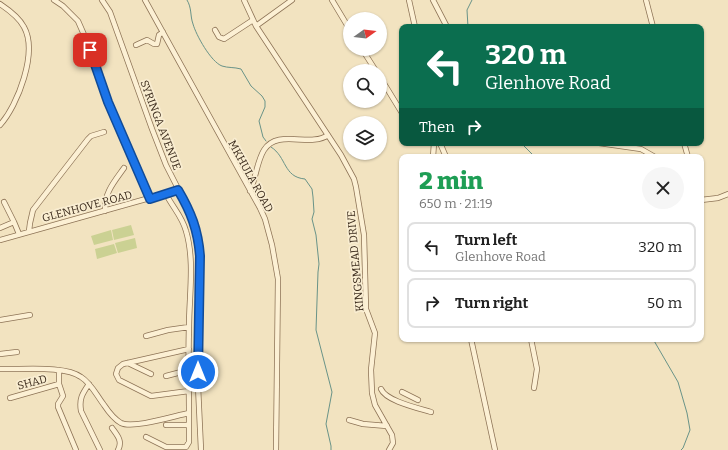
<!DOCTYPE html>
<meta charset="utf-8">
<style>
body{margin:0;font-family:Bitter,serif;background:#f6f6f6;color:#222;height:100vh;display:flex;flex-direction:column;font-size:15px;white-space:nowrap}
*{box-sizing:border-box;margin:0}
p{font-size:13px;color:#767676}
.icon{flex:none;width:22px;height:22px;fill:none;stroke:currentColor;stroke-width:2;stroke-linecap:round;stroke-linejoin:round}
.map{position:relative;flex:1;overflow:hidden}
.drawer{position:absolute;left:399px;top:154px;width:305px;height:188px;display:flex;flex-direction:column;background:#fff;border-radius:8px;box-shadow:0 1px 3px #0004}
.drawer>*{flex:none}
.guide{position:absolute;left:399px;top:24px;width:305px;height:122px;border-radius:8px;box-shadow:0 1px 3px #0004;background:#0b6e4f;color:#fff;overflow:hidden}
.needle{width:26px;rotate:75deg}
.controls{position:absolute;left:343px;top:12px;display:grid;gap:8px}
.controls a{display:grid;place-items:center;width:44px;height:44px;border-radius:50%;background:#fff;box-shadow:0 1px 3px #0004;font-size:20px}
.pin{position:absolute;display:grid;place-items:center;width:34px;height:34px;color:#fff;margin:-17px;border-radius:8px;box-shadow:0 2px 6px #0006}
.me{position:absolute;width:44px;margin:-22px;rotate:0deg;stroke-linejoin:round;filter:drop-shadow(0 0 3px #0008)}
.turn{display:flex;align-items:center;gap:14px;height:84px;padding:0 20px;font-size:18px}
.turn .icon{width:52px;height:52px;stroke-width:2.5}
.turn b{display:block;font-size:28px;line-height:34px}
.then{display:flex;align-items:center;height:38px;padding:0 20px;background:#0003;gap:8px;font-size:15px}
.round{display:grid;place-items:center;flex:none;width:42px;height:42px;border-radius:21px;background:#f6f6f6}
.head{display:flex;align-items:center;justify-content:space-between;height:68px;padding:0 20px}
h1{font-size:24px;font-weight:800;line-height:30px;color:#1e9e55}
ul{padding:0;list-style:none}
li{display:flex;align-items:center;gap:12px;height:50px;margin:0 8px 6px;padding:0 12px;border:2px solid #e0e0e0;border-radius:8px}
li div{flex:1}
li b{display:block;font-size:15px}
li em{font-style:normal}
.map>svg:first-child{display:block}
.garden{fill:#cbd193}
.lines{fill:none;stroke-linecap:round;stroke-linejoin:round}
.stream{stroke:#699388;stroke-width:1}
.minor-casing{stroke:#8d7356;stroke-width:6}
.minor{stroke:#fcf0d4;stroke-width:4.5}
.route-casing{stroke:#114b97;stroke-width:10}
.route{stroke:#1a73e8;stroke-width:7}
.labels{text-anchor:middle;stroke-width:3.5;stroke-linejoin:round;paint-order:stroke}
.street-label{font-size:11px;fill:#3b2b1c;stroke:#f9edd1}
</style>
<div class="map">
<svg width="728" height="450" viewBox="0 0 728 450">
<rect width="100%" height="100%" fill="#f2e3c0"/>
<path class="garden" d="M 131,225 L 134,235 L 114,240 L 112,230 Z
M 111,230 L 113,240 L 94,245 L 91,236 Z
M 135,238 L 137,248 L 118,253 L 115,243 Z
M 114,244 L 117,253 L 97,259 L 95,249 Z"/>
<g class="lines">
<path class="stream" d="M 187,0 C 192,8 190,16 193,24 C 196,35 211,62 222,66 C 228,68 234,67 241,69 L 251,86 L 262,96 L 265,101 L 265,107 L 259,121 L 263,137 L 266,141
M 468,27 L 467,10 L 472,0
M 521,143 L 534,156 L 538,157
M 271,147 C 287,157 283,177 305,179 L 312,189 L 313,197 L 314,212 L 312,219 L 316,235 L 319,264 L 318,272 L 316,330 L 332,392 L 326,424 L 331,446 L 331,450
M 653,339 L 678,382 L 687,413 L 690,430 L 683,448 L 681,450"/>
<defs>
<path id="minor" d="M 54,0 L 63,6 L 78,21 L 85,37 L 108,102 L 150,199
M 102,0 L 110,12 L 152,129 L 166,165 L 192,216 L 198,238 L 200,274 L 198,386 L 201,450
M 145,0 L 260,208 L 265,219 L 272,245 L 278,279 L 276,450
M 244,0 L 256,26 L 341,155 L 354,179 L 356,187 L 364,235 L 366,309 L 375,333 L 371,370 L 372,393 L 375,405 L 392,435 L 393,443 L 389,450
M 332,0 L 350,30
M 409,0 L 415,27
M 433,0 L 447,27
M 646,0 L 653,27
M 0,4 C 9,10 19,17 24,27 C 38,52 18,105 0,125
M 256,26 L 292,0
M 215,30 L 219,37 L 224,39 L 253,20
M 136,45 L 147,40 L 154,44 L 157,44 L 159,35 L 163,32
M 362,49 L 376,71
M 380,77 L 402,113
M 440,143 L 446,157
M 599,143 L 641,149 L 655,157
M 684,143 L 688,157
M 433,157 L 434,143
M 250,191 C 256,178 257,161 264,150 C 278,128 310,148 328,135
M 166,194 C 173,208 182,216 186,231 C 195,261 189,296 189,327 C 188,355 189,384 189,413
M 701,200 L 718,198 L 728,194
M 4,202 L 14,222
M 105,211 C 104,193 114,182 124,168
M 0,228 L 14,222 L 19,234
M 29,231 L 30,223 L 33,210 L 88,139 L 91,136 L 104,132
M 0,240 L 178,190
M 0,320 L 30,315
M 146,336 L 168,330 L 189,327
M 471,339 L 495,450
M 531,339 L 537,369 L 534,388
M 189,349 L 123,364 L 118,368 L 116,374 L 119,380 L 151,396 L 189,391
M 0,354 L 17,352
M 128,363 L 151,374
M 0,369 C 20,370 65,365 81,377 C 91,383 97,396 104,405 C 108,411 114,419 121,423 C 133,429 174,416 189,413 L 189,442 L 186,447 L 166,447 L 146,437
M 59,370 L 59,384 L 63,396 L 58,404 L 58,407 L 76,450
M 166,376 L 189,370
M 89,384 C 82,394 79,399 81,411 L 100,450
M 381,389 C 386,401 418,408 431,412
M 402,392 L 418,400
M 10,398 L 59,384
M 349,420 L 363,424 L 387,426
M 166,425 L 189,425
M 112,428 C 117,435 123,441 118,450"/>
</defs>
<use href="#minor" class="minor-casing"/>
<use href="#minor" class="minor"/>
</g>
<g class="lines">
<defs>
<path id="route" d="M 90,50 L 108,102 L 150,199 L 178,190 C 191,212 198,230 200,256 L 198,372"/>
</defs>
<use href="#route" class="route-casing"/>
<use href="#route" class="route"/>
</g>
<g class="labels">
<g class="street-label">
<text transform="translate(161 125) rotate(69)" y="4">SYRINGA AVENUE</text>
<text transform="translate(251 176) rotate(61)" y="4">MKHULA ROAD</text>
<text transform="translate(87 206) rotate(-15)" y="4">GLENHOVE ROAD</text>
<text transform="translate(355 261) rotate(-95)" y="4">KINGSMEAD DRIVE</text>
<text transform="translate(32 382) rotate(-15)" y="4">SHAD</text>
</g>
</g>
</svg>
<div class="controls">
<a><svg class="needle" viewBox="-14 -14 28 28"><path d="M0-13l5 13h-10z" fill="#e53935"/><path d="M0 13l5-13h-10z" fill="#767676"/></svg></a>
<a><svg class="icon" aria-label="search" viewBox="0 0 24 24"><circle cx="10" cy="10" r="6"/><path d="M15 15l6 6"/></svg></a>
<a><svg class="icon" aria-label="layers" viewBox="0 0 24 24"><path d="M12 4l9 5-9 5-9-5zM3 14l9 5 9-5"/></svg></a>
</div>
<div class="pin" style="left:90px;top:50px;background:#d93025"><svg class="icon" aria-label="arrive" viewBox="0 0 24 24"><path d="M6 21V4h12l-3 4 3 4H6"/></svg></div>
<svg class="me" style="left:198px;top:372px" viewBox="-20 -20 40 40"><circle r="17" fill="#1a73e8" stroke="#fff" stroke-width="3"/><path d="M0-11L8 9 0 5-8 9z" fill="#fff"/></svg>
<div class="guide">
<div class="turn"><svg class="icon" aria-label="left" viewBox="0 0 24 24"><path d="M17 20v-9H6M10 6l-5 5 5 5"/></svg><div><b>320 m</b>Glenhove Road</div></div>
<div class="then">Then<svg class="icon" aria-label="right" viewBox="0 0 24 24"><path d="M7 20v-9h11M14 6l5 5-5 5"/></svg></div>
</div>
<section class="drawer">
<div class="head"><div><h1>2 min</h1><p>650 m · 21:19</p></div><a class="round"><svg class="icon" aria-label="close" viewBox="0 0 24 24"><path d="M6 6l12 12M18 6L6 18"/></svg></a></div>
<ul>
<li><svg class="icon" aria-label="left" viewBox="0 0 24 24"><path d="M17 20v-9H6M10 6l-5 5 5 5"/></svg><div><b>Turn left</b><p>Glenhove Road</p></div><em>320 m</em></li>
<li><svg class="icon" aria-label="right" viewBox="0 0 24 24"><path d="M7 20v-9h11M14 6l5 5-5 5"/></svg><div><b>Turn right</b></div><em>50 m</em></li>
</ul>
</section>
</div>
